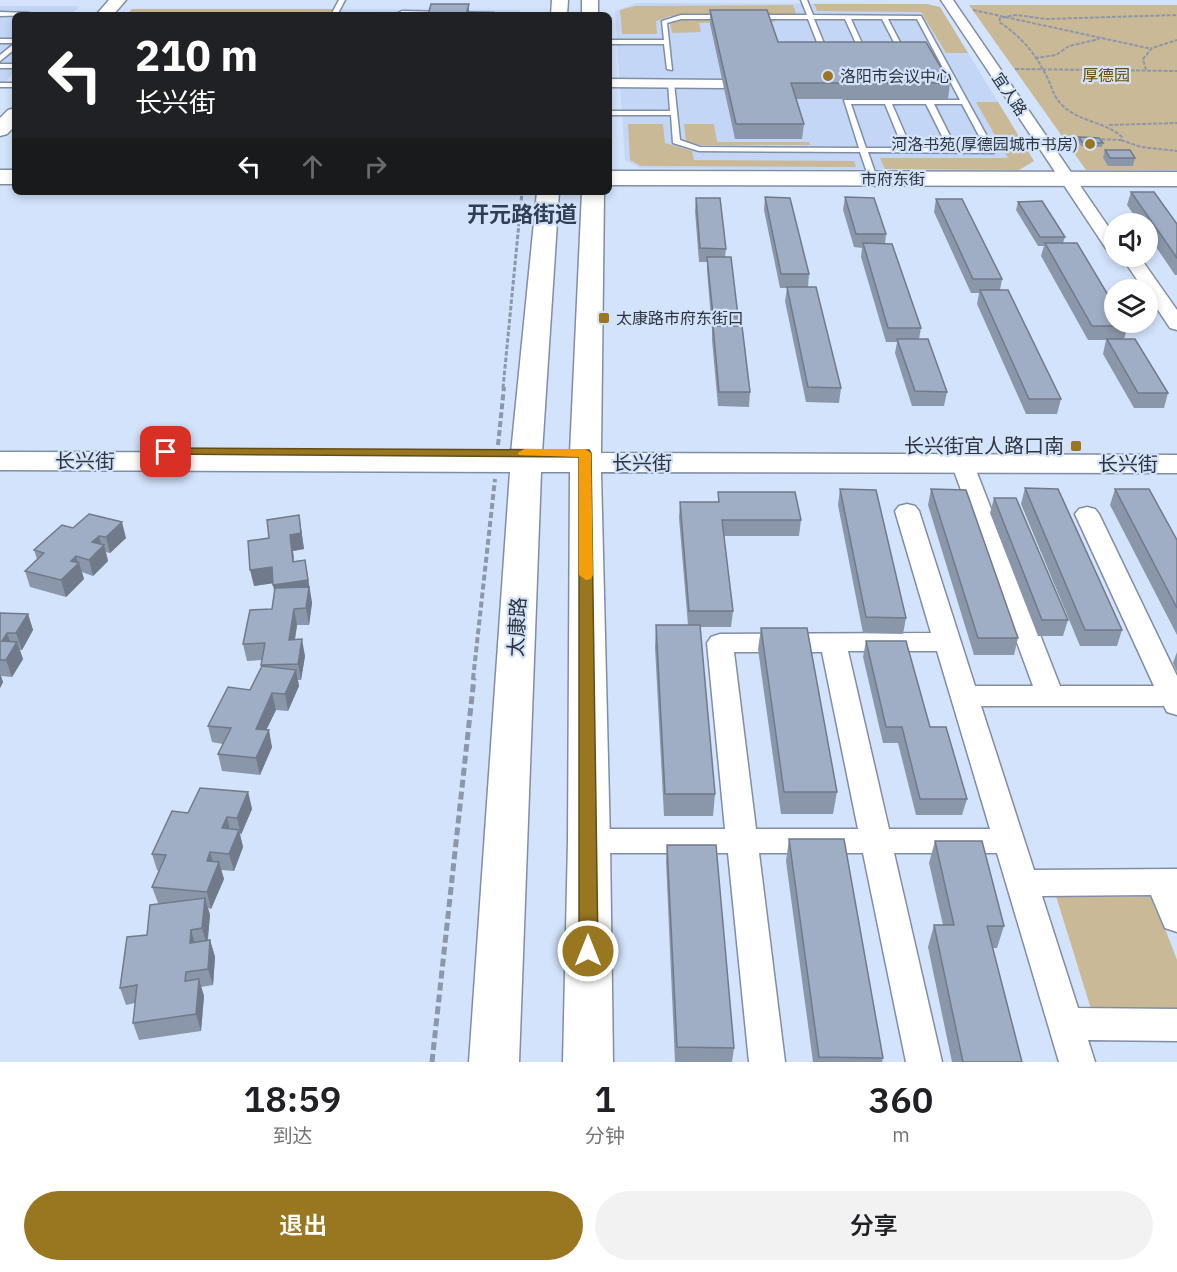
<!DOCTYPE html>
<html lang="zh">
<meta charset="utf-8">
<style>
body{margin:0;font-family:"IBM Plex Sans","Noto Sans SC",sans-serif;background:#f2f2f2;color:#202124;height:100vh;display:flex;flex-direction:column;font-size:22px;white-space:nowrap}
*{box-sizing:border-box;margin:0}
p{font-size:20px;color:#757577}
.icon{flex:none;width:33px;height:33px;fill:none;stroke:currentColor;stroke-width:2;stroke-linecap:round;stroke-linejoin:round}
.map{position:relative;height:1062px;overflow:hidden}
.drawer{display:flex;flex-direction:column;background:#fff;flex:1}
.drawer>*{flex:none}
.banner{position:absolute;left:12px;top:12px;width:600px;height:183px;border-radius:9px;box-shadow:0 3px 9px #0003;background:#202124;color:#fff;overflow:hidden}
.controls{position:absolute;left:1104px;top:213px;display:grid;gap:12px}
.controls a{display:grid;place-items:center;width:54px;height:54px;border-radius:50%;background:#fff;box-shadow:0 3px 9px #0003;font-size:30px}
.pin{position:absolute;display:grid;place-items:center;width:51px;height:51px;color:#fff;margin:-26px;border-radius:12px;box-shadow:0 3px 9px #0006}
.me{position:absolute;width:66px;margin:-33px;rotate:0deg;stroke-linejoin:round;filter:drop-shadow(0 0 4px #0008)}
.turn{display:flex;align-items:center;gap:21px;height:126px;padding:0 24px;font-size:27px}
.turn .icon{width:78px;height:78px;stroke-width:2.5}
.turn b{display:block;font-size:42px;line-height:51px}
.lanes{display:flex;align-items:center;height:57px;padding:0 24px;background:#0003;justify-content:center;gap:30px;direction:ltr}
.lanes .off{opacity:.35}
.eta{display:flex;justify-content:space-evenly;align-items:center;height:102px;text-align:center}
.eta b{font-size:36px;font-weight:600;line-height:42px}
.primary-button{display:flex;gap:12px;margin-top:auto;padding:12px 24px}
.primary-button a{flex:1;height:69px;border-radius:36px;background:#997721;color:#fff;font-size:24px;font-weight:600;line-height:69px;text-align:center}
.primary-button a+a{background:#f2f2f2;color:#202124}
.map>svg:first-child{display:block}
.built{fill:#c3d6f5}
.green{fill:#cab997}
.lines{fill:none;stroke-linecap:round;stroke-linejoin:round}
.lane-casing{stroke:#808ea4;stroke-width:3}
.street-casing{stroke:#808ea4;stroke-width:3}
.secondary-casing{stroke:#808ea4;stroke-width:3}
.path-far3{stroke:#8c98aa;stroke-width:2;stroke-dasharray:4 1.5;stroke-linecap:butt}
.path-far2{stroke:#8c98aa;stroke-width:3;stroke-dasharray:4.5 2;stroke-linecap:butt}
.path-far1{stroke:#8c98aa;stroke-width:4;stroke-dasharray:6 3;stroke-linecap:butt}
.path{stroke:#8c98aa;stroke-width:5;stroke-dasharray:8 4;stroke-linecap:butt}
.lane{fill:#fff;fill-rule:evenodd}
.street{fill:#fff;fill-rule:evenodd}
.secondary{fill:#fff;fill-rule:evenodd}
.wall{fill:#8a96a9}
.shaded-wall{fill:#707a8a}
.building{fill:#a0aec5;stroke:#707a8a;stroke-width:1.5}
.route{fill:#997721;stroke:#634d15;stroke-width:1.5}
.slow{fill:#f59e0b}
.poi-dot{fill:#997721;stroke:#d3e3fb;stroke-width:2}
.labels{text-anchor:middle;stroke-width:4.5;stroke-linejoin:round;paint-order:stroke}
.far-park-label{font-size:16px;fill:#684d00;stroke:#d3e3fb}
.far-poi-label{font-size:16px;fill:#2e343d;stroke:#d3e3fb;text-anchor:start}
.far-street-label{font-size:16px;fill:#2e343d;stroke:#d3e3fb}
.poi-label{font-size:20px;fill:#2e343d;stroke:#d3e3fb;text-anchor:end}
.street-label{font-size:20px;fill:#2e343d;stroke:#d3e3fb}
.far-district-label{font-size:22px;font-weight:bold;fill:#323e51;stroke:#d3e3fb}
</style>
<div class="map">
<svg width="1177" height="1062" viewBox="0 0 1177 1062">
<rect width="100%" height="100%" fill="#d3e3fb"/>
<path class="built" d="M 638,3 L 927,4 L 940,7 L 1034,161 L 1019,170 L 640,168 L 625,160 L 615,11 Z
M 0,6 L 80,6 L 71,15 L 15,15 L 15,72 L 0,87 Z
M 132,9 L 520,10 L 519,15 L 127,15 Z"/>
<path class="green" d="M 814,4 L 927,4 L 940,7 L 968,53 L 946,53 L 921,12 L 817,11 Z
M 793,5 L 797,16 L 670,16 L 656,21 L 657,34 L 622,34 L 620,10 L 635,6 Z
M 969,5 L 1177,5 L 1177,170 L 1086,170 Z
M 132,9 L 338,9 L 335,13 L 127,15 Z
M 774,18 L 775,22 L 699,23 L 701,32 L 672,33 L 670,22 L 685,19 Z
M 976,102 L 998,102 L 1034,161 L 1019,170 L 885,169 L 880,158 L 1008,158 Z
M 628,124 L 663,124 L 665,143 L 692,151 L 694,160 L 854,161 L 856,167 L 641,166 L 630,160 Z
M 684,124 L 714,124 L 717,142 L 809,142 L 810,145 L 700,145 L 686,141 Z
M 1056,896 L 1153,897 L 1177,960 L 1177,1009 L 1091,1009 Z"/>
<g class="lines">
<defs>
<path id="lane" d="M 339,0 L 345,0 L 337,15 L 331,15 Z
M 801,0 L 807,0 L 813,15 L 921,16 L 995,151 L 994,153 L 868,152 L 879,184 L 875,186 L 871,184 L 860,152 L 699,151 L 673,143 L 671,115 L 609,115 L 609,111 L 670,111 L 668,83 L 671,81 L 674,83 L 680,140 L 700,147 L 859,148 L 844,100 L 960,100 L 917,19 L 888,19 L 904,50 L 901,52 L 898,50 L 882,19 L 851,19 L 865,50 L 862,52 L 859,50 L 845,19 L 814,19 L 826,48 L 831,50 L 823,52 L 820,50 L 808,19 L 754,19 L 751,17 L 754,15 L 807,15 ZM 851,104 L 885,104 L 903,148 L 866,148 ZM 892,104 L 926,104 L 948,148 L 911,148 ZM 934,104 L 962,104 L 986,149 L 956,148 Z
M 402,11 L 494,13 L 497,15 L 394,15 Z
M 0,12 L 29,13 L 32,15 L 0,16 Z
M 681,15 L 725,15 L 728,17 L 725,19 L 681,19 L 667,23 L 672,70 L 667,69 L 664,44 L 609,44 L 609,40 L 664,40 L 662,21 Z
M 0,39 L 15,39 L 15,43 L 0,43 Z
M 15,43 L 15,49 L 0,61 L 0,55 Z
M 0,64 L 15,64 L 15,68 L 0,68 Z
M 0,83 L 15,83 L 15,87 L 0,87 Z"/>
<path id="street" d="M 941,0 L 953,0 L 1114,235 L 1114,252 L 1108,251 L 1105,247 Z
M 609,79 L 723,80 L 730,84 L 723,88 L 609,87 Z
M 1121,256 L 1139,256 L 1177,310 L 1177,330 L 1170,328 L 1148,295 L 1148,290 L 1144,290 Z
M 961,453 L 969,455 L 972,460 L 1060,686 L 1154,686 L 1075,514 L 1079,509 L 1087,507 L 1095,509 L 1099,514 L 1177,676 L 1177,715 L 1167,712 L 1164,706 L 981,706 L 1034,870 L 1177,869 L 1177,932 L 1165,928 L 1151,895 L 1042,896 L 1078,1008 L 1177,1009 L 1177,1041 L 1088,1040 L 1095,1062 L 1059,1062 L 997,853 L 894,853 L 942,1062 L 906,1062 L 863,853 L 759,853 L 785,1062 L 749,1062 L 728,853 L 589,853 L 578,850 L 573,841 L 578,832 L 589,829 L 725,829 L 707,643 L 711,637 L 720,634 L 931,633 L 895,511 L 899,506 L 907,504 L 915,506 L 919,511 L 975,686 L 1033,686 L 950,460 L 953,455 ZM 848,651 L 937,651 L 990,829 L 889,829 ZM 734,652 L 822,652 L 858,829 L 756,829 Z"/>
<path id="secondary" d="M 109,0 L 126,0 L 113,15 L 96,15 Z
M 552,0 L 568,0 L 567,15 L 551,15 Z
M 582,0 L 598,0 L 598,15 L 582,15 Z
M 15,108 L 15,126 L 7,134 L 0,136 L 0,118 L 8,110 Z
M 0,170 L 15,170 L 15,184 L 0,184 Z
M 609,171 L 1177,172 L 1177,186 L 609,185 Z
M 537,192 L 559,192 L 542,453 L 570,453 L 582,192 L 604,192 L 601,453 L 1177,455 L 1177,473 L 601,472 L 610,841 L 613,1062 L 563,1062 L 568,841 L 570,472 L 541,472 L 519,1062 L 469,1062 L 510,472 L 0,470 L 0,452 L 511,453 Z"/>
</defs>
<use href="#lane" class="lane-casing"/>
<use href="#street" class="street-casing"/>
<use href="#secondary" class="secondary-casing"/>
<path class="path-far3" d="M 973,10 L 1152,49
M 190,15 L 207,15
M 275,15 L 322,13
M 1035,58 L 1056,55 L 1069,46 L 1099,39
M 1015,69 L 1177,71
M 1146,70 L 1143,59 L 1152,48 L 1177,40
M 1109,125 L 1177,123
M 1096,139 L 1121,140 L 1122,137 C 1104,121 1079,122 1062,105 C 1053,96 1052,87 1047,77 C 1035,53 1021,36 999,22 L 1000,18 L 1016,15 L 1046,19 L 1177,15
M 1121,140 L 1141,147 L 1177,151
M 1066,141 L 1083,140"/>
<path class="path-far2" d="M 503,388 L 522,192"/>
<path class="path-far1" d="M 498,445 L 504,387
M 473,679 L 495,479"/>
<path class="path" d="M 432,1062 L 474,678"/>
<use href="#lane" class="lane"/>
<use href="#street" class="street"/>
<use href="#secondary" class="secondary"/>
</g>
<path class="wall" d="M 710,10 L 778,42 L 950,83 L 948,99 L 796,99 L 804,124 L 802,139 L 735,139 L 710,24 Z
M 1079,137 L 1103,143 L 1102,147 L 1081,146 L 1078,141 Z
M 1105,150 L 1135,158 L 1133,166 L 1108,166 L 1103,158 Z
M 1131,192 L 1177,224 L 1177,275 L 1175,275 L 1148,235 L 1148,224 L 1140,224 L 1127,205 Z
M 765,197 L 809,274 L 808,287 L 841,388 L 839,403 L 806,402 L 785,301 L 787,288 L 780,288 L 764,210 Z
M 845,197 L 886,234 L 885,244 L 921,328 L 919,339 L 947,392 L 944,406 L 912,406 L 895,353 L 897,342 L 886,342 L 861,257 L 862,248 L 854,247 L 843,210 Z
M 696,198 L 726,249 L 725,257 L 738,316 L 738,326 L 750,392 L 749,407 L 718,406 L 712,340 L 712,330 L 707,270 L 707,262 L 699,262 L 695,211 Z
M 936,199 L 1002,279 L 1000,290 L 1061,399 L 1057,414 L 1026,414 L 977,304 L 979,293 L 971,293 L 934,212 Z
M 1018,202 L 1065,237 L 1063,243 L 1128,326 L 1124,339 L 1168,393 L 1164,408 L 1134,408 L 1103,354 L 1106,340 L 1088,340 L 1041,256 L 1044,246 L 1038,246 L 1016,210 Z
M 1025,488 L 1122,630 L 1117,646 L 1080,646 L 1021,504 Z
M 840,489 L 906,618 L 903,634 L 863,633 L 838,505 Z
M 931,489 L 1018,638 L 1014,655 L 974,655 L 928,505 Z
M 1115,489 L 1177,540 L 1177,635 L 1110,505 Z
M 718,492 L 801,520 L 799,536 L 724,536 L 733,611 L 731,627 L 700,627 L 715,794 L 713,816 L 664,816 L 655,647 L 656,625 L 688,625 L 679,518 L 680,502 L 718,502 Z
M 994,498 L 1068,620 L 1063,636 L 1038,636 L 990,513 Z
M 299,515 L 304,549 L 293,551 L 294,561 L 305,560 L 312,603 L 309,625 L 297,625 L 295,640 L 305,656 L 301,680 L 298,680 L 299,686 L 288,711 L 276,710 L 266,730 L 272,747 L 260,775 L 222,771 L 218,754 L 223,744 L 212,742 L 208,726 L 250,690 L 262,666 L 262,660 L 247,661 L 243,644 L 272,609 L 275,592 L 273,583 L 254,586 L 269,538 Z
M 73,528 L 126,538 L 110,553 L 106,552 L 108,561 L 93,576 L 82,572 L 84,579 L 66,597 L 30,587 L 25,571 L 37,559 L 34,550 Z
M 0,613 L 28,614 L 33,630 L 22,650 L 20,650 L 23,659 L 12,677 L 1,676 L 3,682 L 0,688 Z
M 761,628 L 837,792 L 833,814 L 781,814 L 758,649 Z
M 866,641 L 967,799 L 962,815 L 916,815 L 898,743 L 883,743 L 863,657 Z
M 1177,652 L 1177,672 L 1173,663 Z
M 248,792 L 252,809 L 240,835 L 243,847 L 234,871 L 221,870 L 224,879 L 211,909 L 208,908 L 210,915 L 208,940 L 210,940 L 215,957 L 213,985 L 201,987 L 204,996 L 201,1031 L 139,1040 L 133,1023 L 135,1003 L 126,1005 L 120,988 L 147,935 L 160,904 L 158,903 L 152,887 L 159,871 L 157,870 L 152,854 L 188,813 Z
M 789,839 L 883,1058 L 882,1062 L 813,1062 L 786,861 Z
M 935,841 L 1004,926 L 997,948 L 993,948 L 1022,1062 L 952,1062 L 928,947 L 934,925 L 943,925 L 929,863 Z
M 667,845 L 734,1048 L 732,1062 L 675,1062 L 666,861 Z"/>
<path class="shaded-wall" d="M 469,4 L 469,15 L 466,15 Z
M 299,515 L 304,549 L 293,551 L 296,578 L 290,535 Z
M 122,522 L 126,538 L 110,553 L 106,537 Z
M 99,536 L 102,547 L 104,545 L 108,561 L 93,576 L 89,560 L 92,542 Z
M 76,556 L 78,564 L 79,563 L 84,579 L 66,597 L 61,580 L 71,561 Z
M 305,560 L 312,603 L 309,625 L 306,608 L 276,602 L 273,585 Z
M 272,567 L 275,583 L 254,586 L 250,570 Z
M 294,609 L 297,625 L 292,656 L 289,640 Z
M 28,614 L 33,630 L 22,650 L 16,633 Z
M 7,633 L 13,649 L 17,642 L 23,659 L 12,677 L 6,660 L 2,641 Z
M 302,639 L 305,656 L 301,680 L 298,664 Z
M 296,670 L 299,686 L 288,711 L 285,694 Z
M 0,674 L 3,682 L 0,688 Z
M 272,693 L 276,710 L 259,745 L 256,729 Z
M 269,730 L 272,747 L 260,775 L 256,758 Z
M 248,792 L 252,809 L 241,835 L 237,818 Z
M 227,817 L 231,834 L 222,828 Z
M 239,830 L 243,847 L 234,871 L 229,854 Z
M 210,852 L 215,869 L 207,861 Z
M 219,862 L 224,879 L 211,909 L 207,892 Z
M 205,898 L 210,915 L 207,945 L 202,928 Z
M 191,930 L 196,947 L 190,943 Z
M 210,940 L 215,957 L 213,985 L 208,969 Z
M 199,979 L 204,996 L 201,1031 L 196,1014 Z"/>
<path class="building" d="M 431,4 L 469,4 L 466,15 L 428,15 Z
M 710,10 L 767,10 L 778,42 L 926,42 L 950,83 L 791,83 L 804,124 L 736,124 Z
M 1079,137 L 1099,138 L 1103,143 L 1082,142 Z
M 1105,150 L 1130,150 L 1135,158 L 1110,158 Z
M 1131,192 L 1154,192 L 1177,224 L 1177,258 Z
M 765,197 L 790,198 L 809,274 L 781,274 Z
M 845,197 L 874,198 L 886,234 L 856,234 Z
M 696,198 L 720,198 L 726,249 L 700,248 Z
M 936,199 L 962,199 L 1002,279 L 973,279 Z
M 1042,201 L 1065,237 L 1040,237 L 1018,202 Z
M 863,243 L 892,244 L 921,328 L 888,328 Z
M 1045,243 L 1077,243 L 1114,305 L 1114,322 L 1125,322 L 1128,326 L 1092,326 Z
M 707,257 L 731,257 L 738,316 L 713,315 Z
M 787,287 L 816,287 L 841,388 L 808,387 Z
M 980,290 L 1008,290 L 1061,399 L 1029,399 Z
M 713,326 L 742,326 L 750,392 L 719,392 Z
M 897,339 L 928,339 L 947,392 L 915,391 Z
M 1107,339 L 1135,339 L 1168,393 L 1138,393 Z
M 1025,488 L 1058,489 L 1122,630 L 1085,630 Z
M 840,489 L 876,490 L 906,618 L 866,617 Z
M 931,489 L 966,490 L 1018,638 L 978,638 Z
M 1115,489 L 1149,489 L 1177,540 L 1177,608 Z
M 718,492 L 795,492 L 801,520 L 722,520 L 733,611 L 689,611 L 680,502 L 719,502 Z
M 994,498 L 1016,498 L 1068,620 L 1042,620 Z
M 89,514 L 122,522 L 106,537 L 99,536 L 92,542 L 104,545 L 89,560 L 76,556 L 71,561 L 79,563 L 61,580 L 25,571 L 44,553 L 34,550 L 62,525 L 73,528 Z
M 299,515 L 301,533 L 290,535 L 293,562 L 305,560 L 308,580 L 273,585 L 272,567 L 250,570 L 248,541 L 269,538 L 267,520 Z
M 309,587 L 306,608 L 294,609 L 289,640 L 302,639 L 298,664 L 261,665 L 265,643 L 243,644 L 250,610 L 272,609 L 275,588 Z
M 0,613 L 28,614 L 16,633 L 7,633 L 2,641 L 17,642 L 6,660 L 0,660 Z
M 656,625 L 700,625 L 715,794 L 665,794 Z
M 761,628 L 807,628 L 837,792 L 784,792 Z
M 866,641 L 906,641 L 930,727 L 946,727 L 967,799 L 920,799 L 902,727 L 886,727 Z
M 262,666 L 296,670 L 285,694 L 272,693 L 256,729 L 269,730 L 256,758 L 218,754 L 231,728 L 208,726 L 228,687 L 250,690 Z
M 200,788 L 248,792 L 237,818 L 227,817 L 222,828 L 239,830 L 229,854 L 210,852 L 207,861 L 219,862 L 207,892 L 152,887 L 166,855 L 152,854 L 172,811 L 188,813 Z
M 789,839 L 844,839 L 883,1058 L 819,1057 Z
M 935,841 L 982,841 L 1004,926 L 987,926 L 1022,1062 L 963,1062 L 934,925 L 954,925 Z
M 667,845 L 716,845 L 734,1048 L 677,1047 Z
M 205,898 L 202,928 L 191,930 L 190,943 L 210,940 L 208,969 L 186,972 L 185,981 L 199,979 L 196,1014 L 133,1023 L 137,985 L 120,988 L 127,937 L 147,935 L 150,905 Z"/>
<path class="route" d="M 166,448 L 589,450 L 591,453 L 598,951 L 595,957 L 588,960 L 582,957 L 579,951 L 579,457 L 161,454 L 159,452 Z"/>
<path class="slow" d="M 524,449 L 585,449 L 591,453 L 593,575 L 591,579 L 586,580 L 579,575 L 579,457 L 519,455 L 518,453 Z"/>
<g class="poi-dot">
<circle cx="828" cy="76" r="6"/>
<circle cx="1090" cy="144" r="6"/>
<rect x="598" y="312" width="12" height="12" rx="3"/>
<rect x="1070" y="440" width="12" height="12" rx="3"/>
</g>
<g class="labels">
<g class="far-park-label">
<text x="1106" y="81">厚德园</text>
</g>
<g class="far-poi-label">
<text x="840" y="82">洛阳市会议中心</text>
<text x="1078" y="150" text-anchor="end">河洛书苑(厚德园城市书房)</text>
<text x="616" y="324">太康路市府东街口</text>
</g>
<g class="far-street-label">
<text transform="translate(1010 94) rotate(56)" y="6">宜人路</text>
<text x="893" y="185">市府东街</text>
</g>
<g class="poi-label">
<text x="1064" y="453">长兴街宜人路口南</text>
</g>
<g class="street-label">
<text x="85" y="468">长兴街</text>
<text x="642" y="470">长兴街</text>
<text x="1128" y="471">长兴街</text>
<text transform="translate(517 627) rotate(-87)" y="7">太康路</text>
</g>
<g class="far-district-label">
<text x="522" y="222">开元路街道</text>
</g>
</g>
</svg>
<div class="controls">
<a><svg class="icon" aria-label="sound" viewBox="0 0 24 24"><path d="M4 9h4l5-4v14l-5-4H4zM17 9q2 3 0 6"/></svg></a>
<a><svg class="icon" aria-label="layers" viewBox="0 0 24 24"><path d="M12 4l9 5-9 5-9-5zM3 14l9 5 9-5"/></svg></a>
</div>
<div class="pin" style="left:166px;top:452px;background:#d93025"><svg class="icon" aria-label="arrive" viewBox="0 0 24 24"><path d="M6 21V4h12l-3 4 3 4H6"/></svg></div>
<svg class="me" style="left:588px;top:951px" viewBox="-20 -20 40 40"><circle r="17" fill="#997721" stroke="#fff" stroke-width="3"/><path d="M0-11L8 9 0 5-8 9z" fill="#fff"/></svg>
<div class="banner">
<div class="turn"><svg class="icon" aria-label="left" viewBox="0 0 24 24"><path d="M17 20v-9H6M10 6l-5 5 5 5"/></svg><div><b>210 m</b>长兴街</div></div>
<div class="lanes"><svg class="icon" aria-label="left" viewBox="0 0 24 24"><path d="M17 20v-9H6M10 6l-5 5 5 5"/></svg><svg class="icon off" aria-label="ahead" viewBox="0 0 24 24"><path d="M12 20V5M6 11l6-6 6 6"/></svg><svg class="icon off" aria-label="right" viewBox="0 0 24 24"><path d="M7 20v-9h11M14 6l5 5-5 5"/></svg></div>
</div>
</div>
<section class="drawer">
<div class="eta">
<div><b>18:59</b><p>到达</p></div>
<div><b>1</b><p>分钟</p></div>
<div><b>360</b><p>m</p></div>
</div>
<div class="primary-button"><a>退出</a><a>分享</a></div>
</section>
